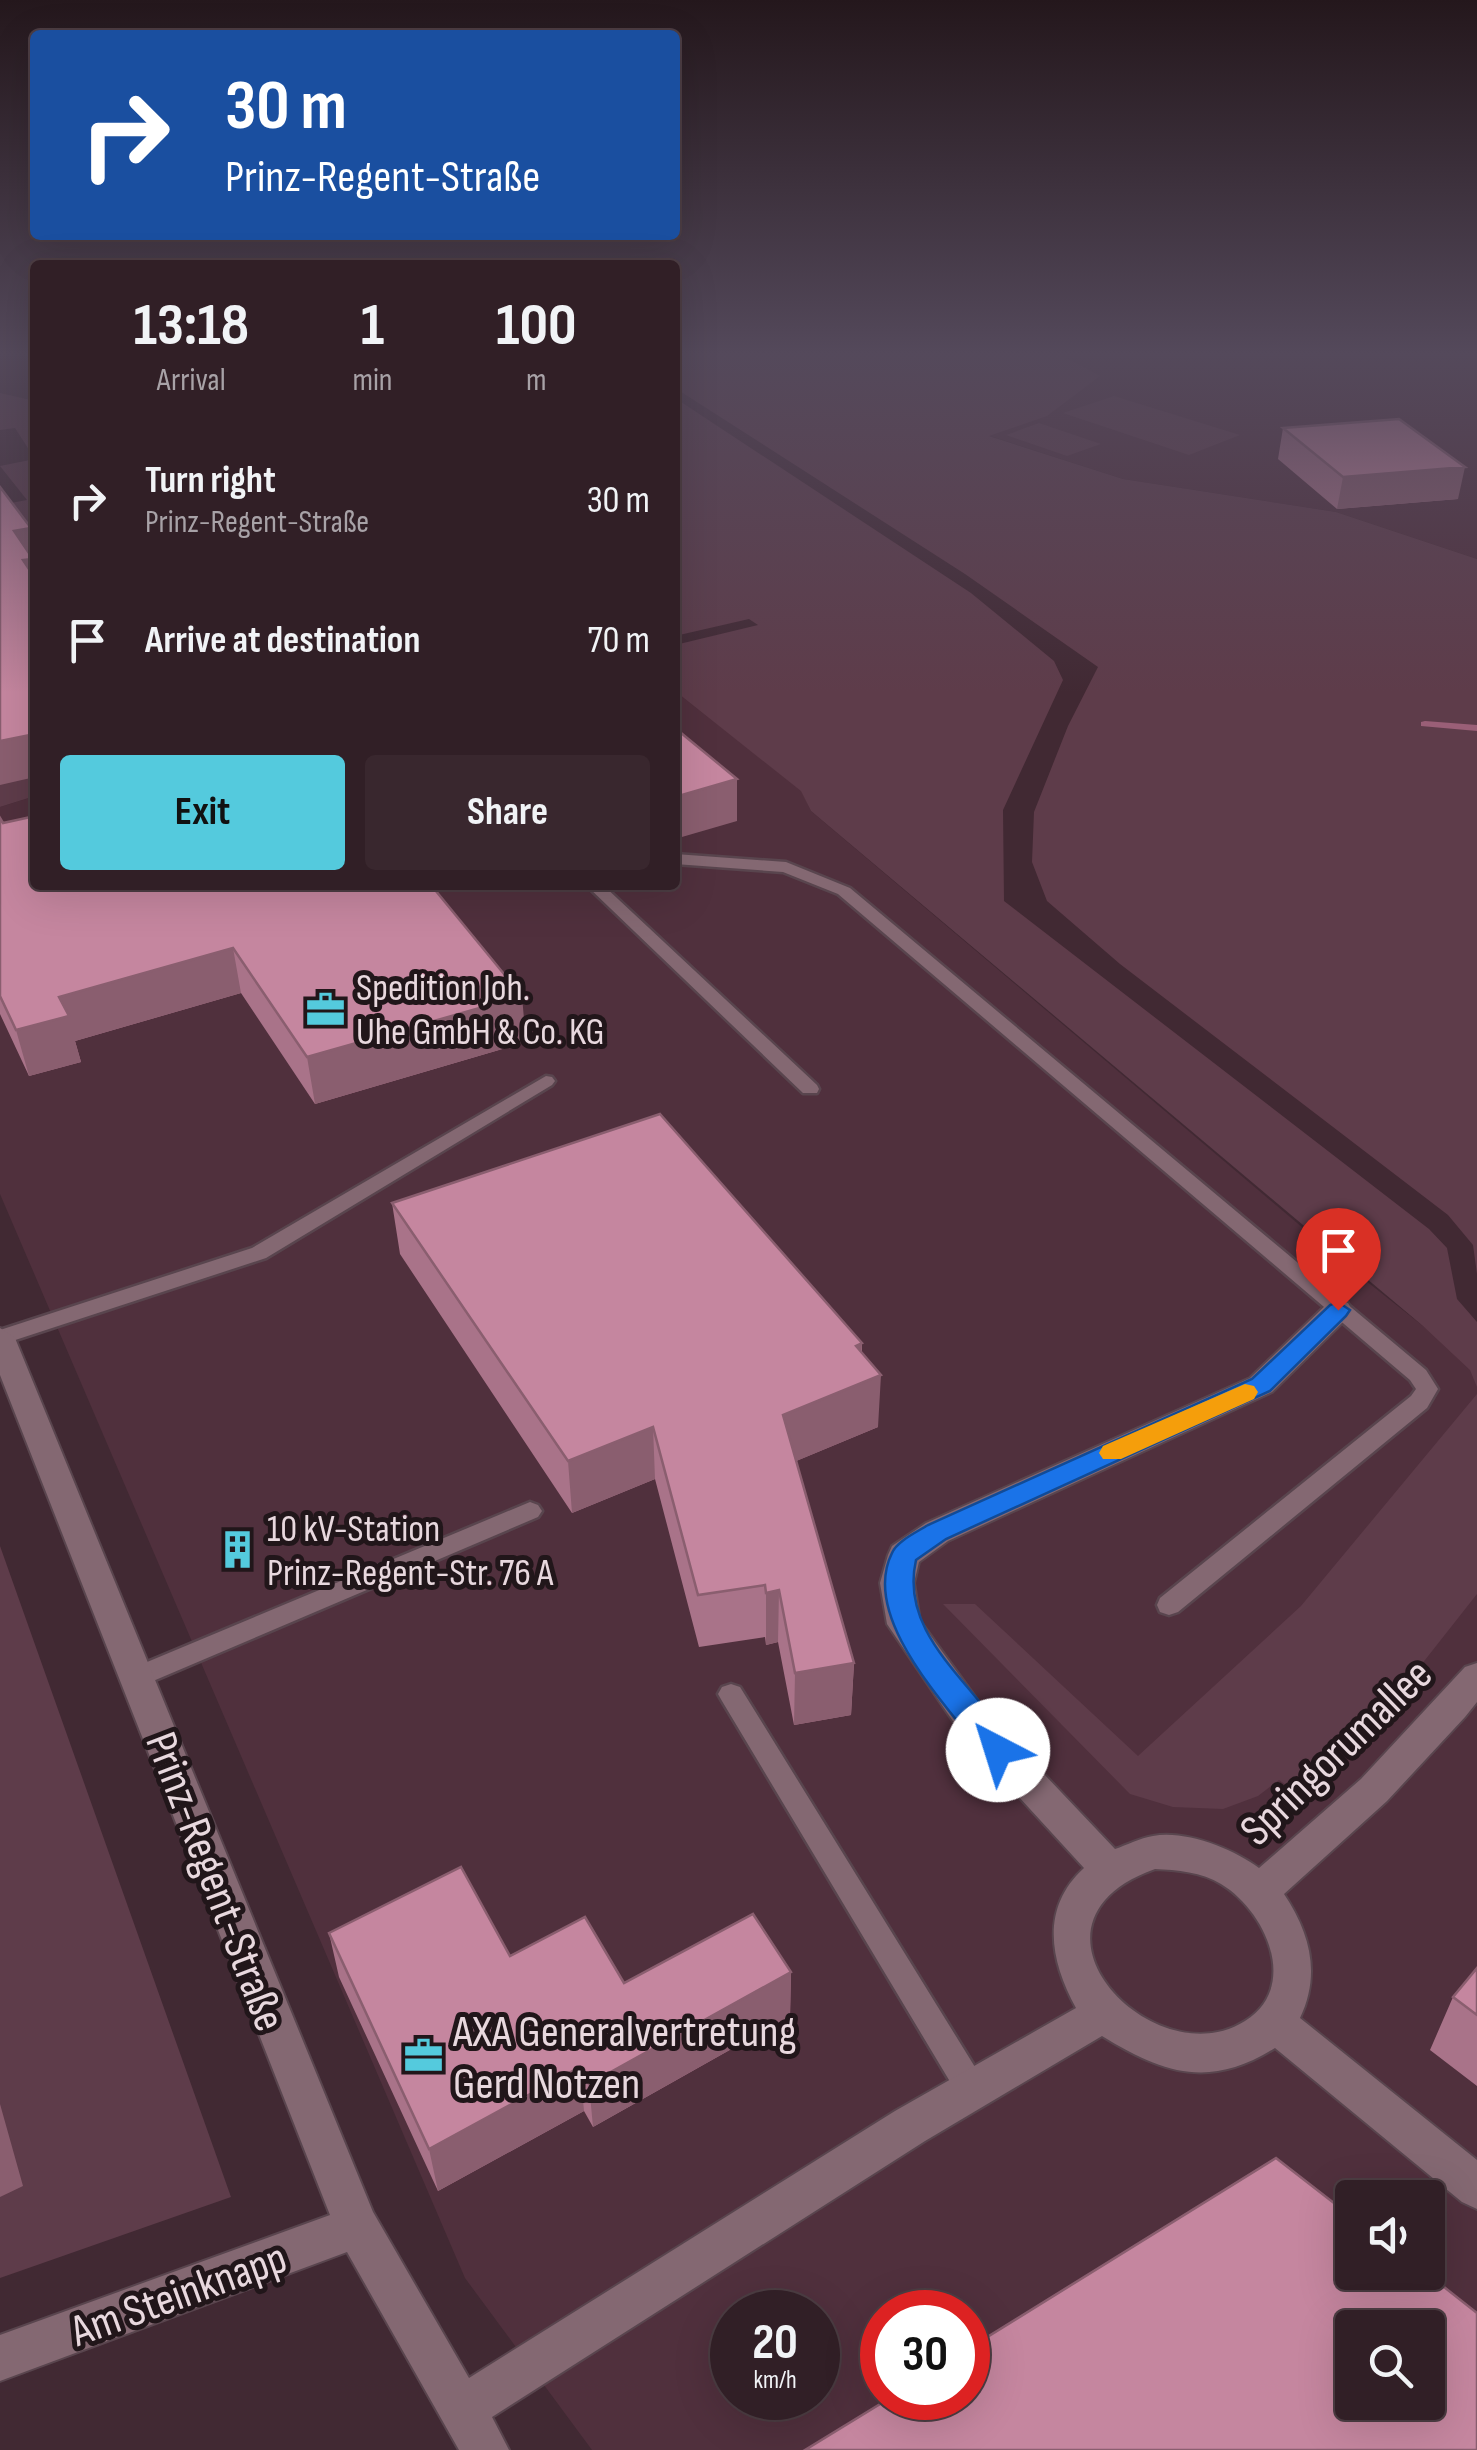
<!DOCTYPE html>
<meta charset="utf-8">
<style>
body{margin:0;font-family:"Sofia Sans Condensed",sans-serif;background:#39272e;color:#f1f3f6;height:100vh;display:flex;flex-direction:column;font-size:38px;white-space:nowrap}
*{box-sizing:border-box;margin:0}
p{font-size:32px;color:#a8a2a7}
.icon{flex:none;width:55px;height:55px;fill:none;stroke:currentColor;stroke-width:2;stroke-linecap:round;stroke-linejoin:round}
.map{position:relative;flex:1;overflow:hidden}
.side{position:absolute;left:30px;top:260px;width:650px;height:630px;display:flex;flex-direction:column;background:#311f26;border-radius:10px;box-shadow:0 10px 40px #0002,0 0 0 2px #4c3d43}
.side>*{flex:none}
.guide{position:absolute;left:30px;top:30px;width:650px;height:210px;border-radius:10px;box-shadow:0 10px 40px #0002,0 0 0 2px #4c3d43;background:#1a4fa0;color:#fff;overflow:hidden}
.tools{position:absolute;left:1335px;top:2180px;display:grid;gap:20px}
.tools a{display:grid;place-items:center;width:110px;height:110px;border-radius:10px;background:#311f26;box-shadow:0 10px 40px #0002,0 0 0 2px #4c3d43;font-size:50px}
.speed{position:absolute;left:710px;top:2290px;display:flex;gap:20px;font-size:50px;font-weight:700;text-align:center}
.speed>*{display:grid;place-content:center;width:130px;height:130px;border-radius:50%;background:#311f26;box-shadow:0 10px 40px #0002,0 0 0 2px #4c3d43;line-height:1}
.speed small{font-size:25px;font-weight:400}
.speed .limit{border:15px solid #d22;background:#fff;color:#111}
.pin{position:absolute;display:grid;place-items:center;width:85px;height:85px;color:#fff;margin:-102px -42px;border-radius:50% 50% 50% 0;rotate:-45deg;box-shadow:0 0 10px #0007}
.pin .icon{rotate:45deg}
.me{position:absolute;width:110px;margin:-55px;rotate:320deg;stroke-linejoin:round;filter:drop-shadow(0 0 8px #0008)}
.turn{display:flex;align-items:center;gap:35px;height:210px;padding:0 30px;font-size:45px}
.turn .icon{width:130px;height:130px;stroke-width:2.5}
.turn b{display:block;font-size:70px;line-height:85px}
.eta{display:flex;justify-content:space-evenly;align-items:center;height:170px;text-align:center}
.eta b{font-size:60px;font-weight:700;line-height:70px}
.button{display:flex;gap:20px;margin-top:auto;padding:20px 30px}
.button a{flex:1;height:115px;border-radius:10px;background:#54cadd;color:#111;font-size:40px;font-weight:700;line-height:115px;text-align:center}
.button a+a{background:#39272e;color:#f1f3f6}
ul{padding:0;list-style:none}
li{display:flex;align-items:center;gap:30px;height:140px;padding:0 30px}
li div{flex:1}
li b{display:block;font-size:38px}
li em{font-style:normal}
.map>svg:first-child{display:block}
.built{fill:#50303d;fill-rule:evenodd}
.green{fill:#5e3c4a}
.lines{fill:none;stroke-linecap:round;stroke-linejoin:round}
.stream{fill:#9a5f77;fill-rule:evenodd}
.service-casing{stroke:#59454e;stroke-width:5}
.minor-casing{stroke:#59454e;stroke-width:4}
.service{fill:#846872;fill-rule:evenodd}
.minor{fill:#846872;fill-rule:evenodd}
.wall{fill:#a97389}
.shaded-wall{fill:#8a5e6f}
.building{fill:#c5869f;stroke:#8a5e6f;stroke-width:2.5;fill-rule:evenodd}
.route{fill:#1a73e8;stroke:#114b97;stroke-width:2.5}
.slow{fill:#f59e0b}
.labels{text-anchor:middle;stroke-width:10;stroke-linejoin:round;paint-order:stroke}
.poi-label{font-size:38px;fill:#e8d8de;stroke:#21161a;text-anchor:start}
.near-street-label{font-size:45px;fill:#e8d8de;stroke:#21161a}
.near-poi-label{font-size:45px;fill:#e8d8de;stroke:#21161a;text-anchor:start}
</style>
<div class="map">
<svg width="1477" height="2450" viewBox="0 0 1477 2450">
<rect width="100%" height="100%" fill="#412933"/>
<path class="built" d="M 1048,350 L 1477,350 L 1477,559 L 1336,512 L 1123,479 L 987,435 Z
M 675,691 L 802,791 L 811,811 L 1356,1273 L 1423,1326 L 1477,1358 L 1477,2450 L 592,2450 L 465,2278 L 0,1194 L 0,807 L 35,796 L 35,885 L 675,885 ZM 1352,2198 L 1428,2198 L 1428,2272 L 1352,2272 ZM 732,2312 L 818,2312 L 818,2398 L 732,2398 ZM 882,2312 L 968,2312 L 968,2398 L 882,2398 ZM 1352,2328 L 1428,2328 L 1428,2402 L 1352,2402 Z"/>
<path class="green" d="M 675,350 L 1052,350 L 1100,376 L 1047,416 L 989,436 L 1123,479 L 1336,512 L 1477,559 L 1477,1274 L 1473,1245 L 1448,1215 L 1120,964 L 1047,901 L 1032,862 L 1034,812 L 1068,726 L 1098,667 L 965,574 L 675,388 Z
M 0,393 L 35,401 L 35,459 L 15,428 L 0,430 Z
M 1114,396 L 1240,435 L 1189,455 L 1063,413 Z
M 675,398 L 971,593 L 1054,661 L 1063,680 L 1003,810 L 1004,901 L 1429,1229 L 1447,1248 L 1457,1299 L 1477,1322 L 1477,1387 L 1470,1370 L 1423,1326 L 811,811 L 801,791 L 675,691 L 675,645 L 758,625 L 749,619 L 675,636 Z
M 1039,423 L 1101,444 L 1067,456 L 1006,435 Z
M 35,459 L 35,796 L 0,807 L 0,505 L 27,500 L 0,466 Z
M 1477,1394 L 1477,1594 L 1425,1660 L 1297,1793 L 1279,1780 L 1258,1796 L 1223,1809 L 1173,1807 L 1130,1794 L 943,1604 L 975,1604 L 1138,1756 L 1301,1606 Z
M 0,1546 L 231,2197 L 0,2278 Z"/>
<g class="lines">
<path class="stream" d="M 1425,721 L 1477,725 L 1477,731 L 1421,726 L 1421,722 Z"/>
<defs>
<path id="service" d="M 675,854 L 786,862 L 850,888 L 1426,1370 L 1438,1389 L 1427,1408 L 1178,1612 L 1169,1615 L 1160,1612 L 1157,1605 L 1160,1598 L 1411,1396 L 1416,1389 L 1410,1380 L 838,894 L 783,872 L 675,864 Z
M 586,885 L 603,885 L 817,1085 L 819,1089 L 817,1093 L 803,1093 Z
M 546,1076 L 552,1077 L 555,1081 L 552,1085 L 266,1258 L 0,1345 L 0,1330 L 252,1248 Z
M 530,1502 L 538,1505 L 542,1511 L 538,1517 L 146,1684 L 137,1687 L 128,1684 L 124,1677 L 128,1670 Z
M 731,1684 L 740,1687 L 983,2080 L 987,2090 L 983,2100 L 972,2105 L 961,2100 L 722,1701 L 718,1694 L 722,1687 Z"/>
<path id="minor" d="M 1338,1300 L 1348,1303 L 1352,1310 L 1348,1317 L 1272,1392 L 948,1541 L 919,1562 L 914,1583 L 920,1621 L 989,1716 L 1115,1849 C 1127,1845 1140,1838 1153,1836 C 1186,1830 1233,1849 1259,1868 L 1361,1779 L 1465,1667 L 1477,1663 L 1477,1702 L 1465,1717 L 1387,1801 L 1284,1894 C 1310,1933 1321,1974 1300,2018 L 1477,2160 L 1477,2209 L 1462,2202 L 1275,2048 C 1210,2089 1164,2074 1102,2036 L 925,2141 L 492,2417 L 509,2450 L 459,2450 L 347,2252 L 0,2381 L 0,2335 L 330,2215 L 0,1375 L 0,1328 L 15,1338 L 373,2212 L 469,2378 L 895,2111 L 1076,2008 C 1050,1961 1040,1908 1084,1868 L 963,1736 L 887,1624 L 880,1583 L 888,1555 L 892,1546 L 926,1523 L 1250,1378 L 1328,1303 ZM 1155,1869 C 1177,1870 1202,1872 1221,1884 C 1266,1911 1300,1987 1245,2021 C 1154,2079 1003,1923 1155,1869 Z"/>
</defs>
<use href="#service" class="service-casing"/>
<use href="#minor" class="minor-casing"/>
<use href="#service" class="service"/>
<use href="#minor" class="minor"/>
</g>
<path class="wall" d="M 1283,428 L 1458,499 L 1337,509 L 1278,459 Z
M 0,818 L 3,823 L 526,1042 L 315,1104 L 241,993 L 75,1041 L 81,1062 L 29,1076 L 0,1014 Z
M 392,1203 L 862,1343 L 862,1352 L 878,1427 L 796,1461 L 854,1663 L 851,1715 L 794,1725 L 778,1642 L 766,1645 L 765,1637 L 699,1647 L 655,1479 L 572,1513 L 400,1254 Z
M 329,1933 L 510,1956 L 624,1983 L 791,1972 L 790,2016 L 593,2127 L 584,2111 L 438,2191 L 339,1977 Z
M 1477,1968 L 1477,2086 L 1430,2050 L 1453,1997 Z"/>
<path class="shaded-wall" d="M 1465,467 L 1458,499 L 1337,509 L 1343,477 Z
M 31,528 L 35,545 L 35,597 L 14,531 Z
M 35,734 L 35,777 L 0,785 L 0,741 Z
M 737,779 L 737,821 L 675,839 L 675,797 Z
M 233,948 L 241,993 L 75,1041 L 81,1062 L 29,1076 L 16,1030 L 59,997 Z
M 522,996 L 526,1042 L 315,1104 L 307,1057 Z
M 862,1343 L 860,1384 L 881,1375 L 878,1427 L 782,1467 L 783,1415 L 856,1346 Z
M 653,1427 L 655,1479 L 572,1513 L 568,1461 Z
M 779,1590 L 778,1642 L 766,1645 L 766,1593 Z
M 854,1663 L 851,1715 L 794,1725 L 795,1673 Z
M 791,1972 L 790,2016 L 593,2127 L 589,2084 Z
M 580,2067 L 584,2111 L 438,2191 L 429,2149 Z
M 0,2104 L 23,2186 L 0,2197 Z"/>
<path class="building" d="M 1399,419 L 1465,467 L 1343,477 L 1283,428 Z
M 0,487 L 31,528 L 14,531 L 33,559 L 23,560 L 35,578 L 35,734 L 0,741 Z
M 675,728 L 737,779 L 675,797 Z
M 35,816 L 35,885 L 431,885 L 522,996 L 307,1057 L 233,948 L 59,997 L 69,1016 L 16,1030 L 0,996 L 0,818 L 3,823 Z
M 660,1114 L 862,1343 L 856,1346 L 881,1375 L 783,1415 L 854,1663 L 795,1673 L 779,1590 L 766,1593 L 765,1585 L 698,1595 L 653,1427 L 568,1461 L 392,1203 Z
M 461,1867 L 510,1956 L 585,1917 L 624,1983 L 753,1914 L 791,1972 L 589,2084 L 580,2067 L 429,2149 L 329,1933 Z
M 1477,1968 L 1477,2015 L 1453,1997 Z
M 1276,2158 L 1352,2217 L 1352,2272 L 1425,2272 L 1477,2313 L 1477,2450 L 805,2450 L 890,2398 L 968,2398 L 968,2349 ZM 1352,2328 L 1428,2328 L 1428,2402 L 1352,2402 Z"/>
<linearGradient id="sky" x2="0" y2="1"><stop stop-color="#24171c"/><stop offset="0.51" stop-color="#54495b"/><stop offset="1" stop-color="#54495b" stop-opacity="0"/></linearGradient>
<rect width="1477" height="693" fill="url(#sky)"/>
<path class="route" d="M 1338,1302 L 1350,1310 L 1346,1316 L 1270,1391 L 946,1539 L 916,1560 C 898,1639 981,1686 1013,1750 L 1009,1759 L 998,1762 L 987,1759 C 950,1708 859,1619 892,1553 C 897,1541 917,1532 928,1525 L 1252,1379 L 1330,1305 Z"/>
<path class="slow" d="M 1245,1384 L 1254,1386 L 1258,1392 L 1254,1399 L 1121,1459 L 1103,1459 L 1099,1453 L 1103,1446 Z"/>
<defs>
<symbol id="office-bare" viewBox="-9 -9 18 18"><path d="M-6-3h4V-5.5h4V-3h4V5H-6ZM-1-4.5V-3h2v-1.5ZM-6 0V1H6V0Z" fill="#54cadd" stroke="#21161a" stroke-width="2.5" paint-order="stroke"/></symbol>
<symbol id="building-bare" viewBox="-9 -9 18 18"><path d="M-4-6H4V6H1V3H-1V6H-4ZM-2.5-4.3h1.7v1.8h-1.7ZM.8-4.3h1.7v1.8H.8ZM-2.5-1h1.7V.8h-1.7ZM.8-1h1.7V.8H.8Z" fill="#54cadd" stroke="#21161a" stroke-width="2.5" paint-order="stroke"/></symbol>
</defs>
<g fill-rule="evenodd">
<use href="#office-bare" x="298" y="982" width="55" height="55"/>
<use href="#building-bare" x="210" y="1522" width="55" height="55"/>
<use href="#office-bare" x="396" y="2028" width="55" height="55"/>
</g>
<g class="labels">
<g class="poi-label">
<text x="356" y="1000">Spedition Joh.<tspan x="356" dy="44">Uhe GmbH &amp; Co. KG</tspan></text>
<text x="267" y="1541">10 kV-Station<tspan x="267" dy="44">Prinz-Regent-Str. 76 A</tspan></text>
</g>
<g class="near-street-label">
<text transform="translate(1335 1751) rotate(-44)" y="16">Springorumallee</text>
<text transform="translate(217 1881) rotate(69)" y="16">Prinz-Regent-Straße</text>
<text transform="translate(178 2293) rotate(-20)" y="16">Am Steinknapp</text>
</g>
<g class="near-poi-label">
<text x="453" y="2046">AXA Generalvertretung<tspan x="453" dy="52">Gerd Notzen</tspan></text>
</g>
</g>
</svg>
<div class="tools">
<a><svg class="icon" aria-label="sound" viewBox="0 0 24 24"><path d="M4 9h4l5-4v14l-5-4H4zM17 9q2 3 0 6"/></svg></a>
<a><svg class="icon" aria-label="search" viewBox="0 0 24 24"><circle cx="10" cy="10" r="6"/><path d="M15 15l6 6"/></svg></a>
</div>
<div class="speed"><div>20<small>km/h</small></div><div class="limit">30</div></div>
<div class="pin" style="left:1338px;top:1310px;background:#d93025"><svg class="icon" aria-label="arrive" viewBox="0 0 24 24"><path d="M6 21V4h12l-3 4 3 4H6"/></svg></div>
<svg class="me" style="left:998px;top:1750px" viewBox="-20 -20 40 40"><circle r="19" fill="#fff"/><path d="M0-13L10 11 0 6-10 11z" fill="#1a73e8"/></svg>
<div class="guide">
<div class="turn"><svg class="icon" aria-label="right" viewBox="0 0 24 24"><path d="M7 20v-9h11M14 6l5 5-5 5"/></svg><div><b>30 m</b>Prinz-Regent-Straße</div></div>
</div>
<section class="side">
<div class="eta">
<div><b>13:18</b><p>Arrival</p></div>
<div><b>1</b><p>min</p></div>
<div><b>100</b><p>m</p></div>
</div>
<ul>
<li><svg class="icon" aria-label="right" viewBox="0 0 24 24"><path d="M7 20v-9h11M14 6l5 5-5 5"/></svg><div><b>Turn right</b><p>Prinz-Regent-Straße</p></div><em>30 m</em></li>
<li><svg class="icon" aria-label="arrive" viewBox="0 0 24 24"><path d="M6 21V4h12l-3 4 3 4H6"/></svg><div><b>Arrive at destination</b></div><em>70 m</em></li>
</ul>
<div class="button"><a>Exit</a><a>Share</a></div>
</section>
</div>
